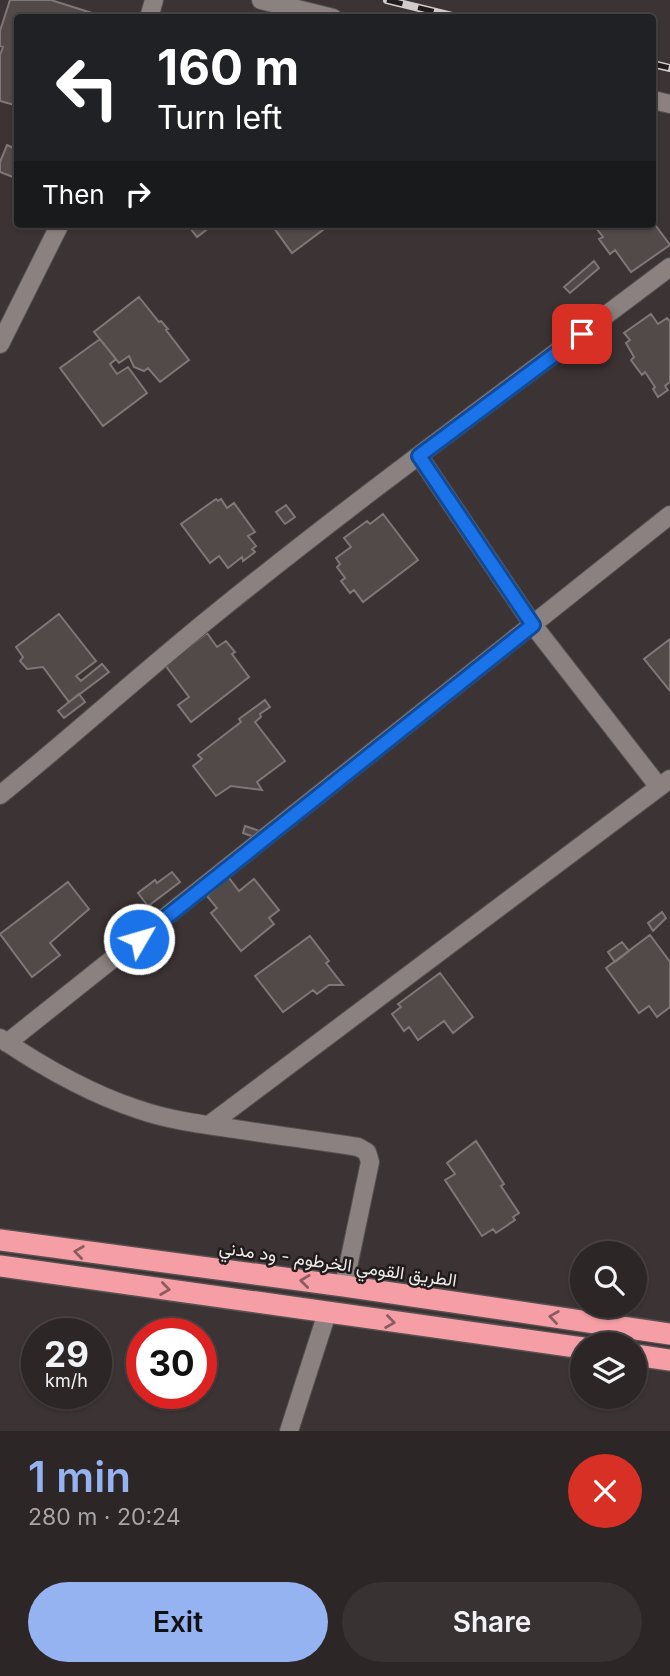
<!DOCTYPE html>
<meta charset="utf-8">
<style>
body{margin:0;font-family:Inter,Vazirmatn,sans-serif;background:#393233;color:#f1f3f6;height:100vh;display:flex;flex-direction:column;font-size:26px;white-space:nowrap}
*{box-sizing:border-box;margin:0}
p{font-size:23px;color:#a7a5a7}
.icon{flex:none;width:38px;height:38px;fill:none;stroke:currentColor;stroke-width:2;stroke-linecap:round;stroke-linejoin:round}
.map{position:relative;height:1431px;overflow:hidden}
.sheet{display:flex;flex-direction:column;background:#2d2627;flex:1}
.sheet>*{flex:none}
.top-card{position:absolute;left:14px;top:14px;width:642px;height:214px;border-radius:7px;box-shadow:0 2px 5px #0004,0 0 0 2px #484344;background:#202124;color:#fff;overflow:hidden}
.buttons{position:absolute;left:570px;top:1241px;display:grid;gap:14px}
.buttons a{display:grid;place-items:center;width:77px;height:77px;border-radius:50%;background:#2d2627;box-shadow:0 2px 5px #0004,0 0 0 2px #484344;font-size:35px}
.speed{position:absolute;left:21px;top:1318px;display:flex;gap:14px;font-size:35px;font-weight:700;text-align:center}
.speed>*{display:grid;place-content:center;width:91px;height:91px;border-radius:50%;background:#2d2627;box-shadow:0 2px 5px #0004,0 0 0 2px #484344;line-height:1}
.speed small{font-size:18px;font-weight:400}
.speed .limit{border:10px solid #d22;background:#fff;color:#111}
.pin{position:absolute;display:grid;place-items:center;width:60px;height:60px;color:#fff;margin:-30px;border-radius:14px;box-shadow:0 4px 10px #0006}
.me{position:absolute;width:77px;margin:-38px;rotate:52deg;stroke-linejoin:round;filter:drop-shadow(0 0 5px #0008)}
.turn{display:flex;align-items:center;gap:24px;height:147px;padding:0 28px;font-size:32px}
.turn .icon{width:91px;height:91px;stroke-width:2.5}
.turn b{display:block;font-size:49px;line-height:60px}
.then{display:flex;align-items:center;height:66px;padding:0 28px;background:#0003;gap:14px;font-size:26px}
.round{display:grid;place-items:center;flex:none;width:74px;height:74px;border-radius:37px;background:#393233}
.head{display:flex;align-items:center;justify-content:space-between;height:119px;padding:0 28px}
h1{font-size:42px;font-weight:600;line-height:52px;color:#95b2f1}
.action{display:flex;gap:14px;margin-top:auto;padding:14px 28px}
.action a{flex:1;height:80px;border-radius:42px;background:#95b2f1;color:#111;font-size:28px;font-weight:600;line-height:80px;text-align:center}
.action a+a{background:#393233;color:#f1f3f6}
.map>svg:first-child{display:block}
.building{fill:#524949;stroke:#807677;stroke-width:2}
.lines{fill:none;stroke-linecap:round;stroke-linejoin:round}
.minor-casing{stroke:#585151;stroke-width:20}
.highway-casing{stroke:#585151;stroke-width:24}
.minor{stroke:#8b8181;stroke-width:18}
.highway{stroke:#f69ea5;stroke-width:21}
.rail-casing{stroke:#d1cbcb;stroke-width:8}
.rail{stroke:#201c1c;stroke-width:5;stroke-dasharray:16;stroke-linecap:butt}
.oneway{stroke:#8b5d60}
.route-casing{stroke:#114b97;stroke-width:18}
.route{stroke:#1a73e8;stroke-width:12}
.labels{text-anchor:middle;stroke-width:5;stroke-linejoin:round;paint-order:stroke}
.street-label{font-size:18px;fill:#efe9e9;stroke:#201c1c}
</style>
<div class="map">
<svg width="670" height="1431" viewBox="0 0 670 1431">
<rect width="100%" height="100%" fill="#3c3334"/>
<path class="building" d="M 10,0 L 51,0 L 92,13 L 91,18 L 18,18 L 18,106 L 0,101 L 0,55 L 3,47 L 0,46 L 0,31 Z
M 7,145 L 18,150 L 18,179 L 0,172 L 0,162 Z
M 653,222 L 670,245 L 631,272 L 615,250 L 610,254 L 599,239 L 603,237 L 593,224 L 631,224 L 635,229 L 643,224 Z
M 187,224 L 214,224 L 197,237 Z
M 271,224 L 331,224 L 292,253 Z
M 594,261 L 599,268 L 570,293 L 564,287 Z
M 139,297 L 159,322 L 161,321 L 168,329 L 166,330 L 189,360 L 160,382 L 148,368 L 144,371 L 134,367 L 129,356 L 119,363 L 94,332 Z
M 651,314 L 658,324 L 667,318 L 670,322 L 670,382 L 665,386 L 668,390 L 658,397 L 653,389 L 655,387 L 645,372 L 642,375 L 631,360 L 634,357 L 626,343 L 630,340 L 624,333 Z
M 100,339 L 116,359 L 110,364 L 117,374 L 128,367 L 147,393 L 103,426 L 60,368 Z
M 216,499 L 218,501 L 221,499 L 227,508 L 234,503 L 255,532 L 248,536 L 256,546 L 252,549 L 255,552 L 243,561 L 242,557 L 228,568 L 219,556 L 210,563 L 181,524 Z
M 286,505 L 295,517 L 285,524 L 276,512 Z
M 383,514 L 418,560 L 363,602 L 354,590 L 350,593 L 341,581 L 345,578 L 337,567 L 340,564 L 336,558 L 351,547 L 344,538 L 367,521 L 370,524 Z
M 59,614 L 96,661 L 76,676 L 81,681 L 102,664 L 109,672 L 69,702 L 43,667 L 27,669 L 20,661 L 23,657 L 16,647 Z
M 207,633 L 217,647 L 226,641 L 235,652 L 232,654 L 249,677 L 191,722 L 178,705 L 189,697 L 165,665 Z
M 670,639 L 670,691 L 644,659 Z
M 79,694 L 85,702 L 64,718 L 58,711 Z
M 265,700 L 270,707 L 260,714 L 261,717 L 255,722 L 285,761 L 257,782 L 262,790 L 231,786 L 216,796 L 193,766 L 202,759 L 198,755 L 241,722 L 239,719 Z
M 245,826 L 263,832 L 260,839 L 243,833 Z
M 172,872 L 180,882 L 148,906 L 138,893 L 155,880 L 157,883 Z
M 226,874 L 239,891 L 254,879 L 279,910 L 269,918 L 274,924 L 241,951 L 211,913 L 217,908 L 207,896 L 218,886 L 215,883 Z
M 68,882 L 89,909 L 50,943 L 60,955 L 32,977 L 0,934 Z
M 662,912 L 666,918 L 653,931 L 648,923 Z
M 650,935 L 670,962 L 670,1007 L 657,1017 L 649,1006 L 639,1013 L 606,968 Z
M 310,936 L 329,961 L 326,963 L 343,985 L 329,985 L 317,994 L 313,990 L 283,1012 L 255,976 Z
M 622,942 L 629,951 L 615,962 L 608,952 Z
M 440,973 L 473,1017 L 453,1033 L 444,1021 L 418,1040 L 409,1027 L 404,1031 L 392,1014 L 401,1007 L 398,1004 Z
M 476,1141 L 504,1184 L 501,1186 L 519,1213 L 513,1217 L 515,1220 L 496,1233 L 493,1229 L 482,1236 L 445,1180 L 455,1174 L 447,1163 Z"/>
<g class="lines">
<defs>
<path id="minor" d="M 261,0 L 333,18
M 149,18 L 154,0
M 653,100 L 670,104
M 0,344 L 60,224
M 419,456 L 533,625 L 659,787
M 0,795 C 73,736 142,673 215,614 C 363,494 518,382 670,267
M 0,1038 C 43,1067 88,1093 137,1109 C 171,1121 207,1125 242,1130 C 281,1136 320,1141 358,1147 L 367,1152 L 370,1162 L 344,1286
M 7,1043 L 670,515
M 209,1125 L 670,779
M 289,1431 L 327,1313"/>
<path id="highway" d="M 0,1240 L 344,1286 L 670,1334
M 0,1266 L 583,1348
M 635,1355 L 670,1360"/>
</defs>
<use href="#minor" class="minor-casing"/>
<use href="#highway" class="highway-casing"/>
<use href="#minor" class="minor"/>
<use href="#highway" class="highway"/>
<defs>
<path id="rail" d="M 387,0 L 460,18
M 653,64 L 670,68"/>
</defs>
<use href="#rail" class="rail-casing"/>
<use href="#rail" class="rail"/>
</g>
<defs><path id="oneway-chevron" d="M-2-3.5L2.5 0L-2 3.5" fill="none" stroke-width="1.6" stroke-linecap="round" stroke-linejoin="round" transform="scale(1.75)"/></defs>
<g class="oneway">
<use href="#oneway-chevron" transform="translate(79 1252) rotate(-172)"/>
<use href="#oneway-chevron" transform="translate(305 1281) rotate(-173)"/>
<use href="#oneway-chevron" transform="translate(165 1289) rotate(8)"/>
<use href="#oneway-chevron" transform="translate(554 1317) rotate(-172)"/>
<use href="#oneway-chevron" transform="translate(390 1322) rotate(8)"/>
</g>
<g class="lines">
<defs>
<path id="route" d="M 139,939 L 533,625 L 419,456 L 582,334"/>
</defs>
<use href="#route" class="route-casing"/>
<use href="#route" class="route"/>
</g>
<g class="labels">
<g class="street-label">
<text transform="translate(338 1264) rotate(8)" y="6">الطريق القومي الخرطوم - ود مدني</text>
</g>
</g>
</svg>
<div class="buttons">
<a><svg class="icon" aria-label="search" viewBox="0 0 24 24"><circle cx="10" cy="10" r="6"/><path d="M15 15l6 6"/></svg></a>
<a><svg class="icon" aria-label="layers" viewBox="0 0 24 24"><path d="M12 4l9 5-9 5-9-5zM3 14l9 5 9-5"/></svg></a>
</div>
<div class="speed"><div>29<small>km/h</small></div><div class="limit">30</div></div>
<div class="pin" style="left:582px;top:334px;background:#d93025"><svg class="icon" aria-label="arrive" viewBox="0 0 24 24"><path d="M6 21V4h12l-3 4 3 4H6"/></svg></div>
<svg class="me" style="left:139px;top:939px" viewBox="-20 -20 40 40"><circle r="17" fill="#1a73e8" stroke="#fff" stroke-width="3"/><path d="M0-11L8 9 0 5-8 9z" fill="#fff"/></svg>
<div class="top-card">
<div class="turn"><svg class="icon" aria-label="left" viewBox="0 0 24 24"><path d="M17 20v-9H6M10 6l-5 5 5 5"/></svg><div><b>160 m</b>Turn left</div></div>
<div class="then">Then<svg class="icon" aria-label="right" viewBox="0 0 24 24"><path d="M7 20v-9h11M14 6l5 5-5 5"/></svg></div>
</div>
</div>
<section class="sheet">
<div class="head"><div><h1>1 min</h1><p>280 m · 20:24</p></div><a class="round" style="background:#d93025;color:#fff"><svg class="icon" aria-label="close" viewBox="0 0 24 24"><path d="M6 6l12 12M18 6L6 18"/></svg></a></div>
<div class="action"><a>Exit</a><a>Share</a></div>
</section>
